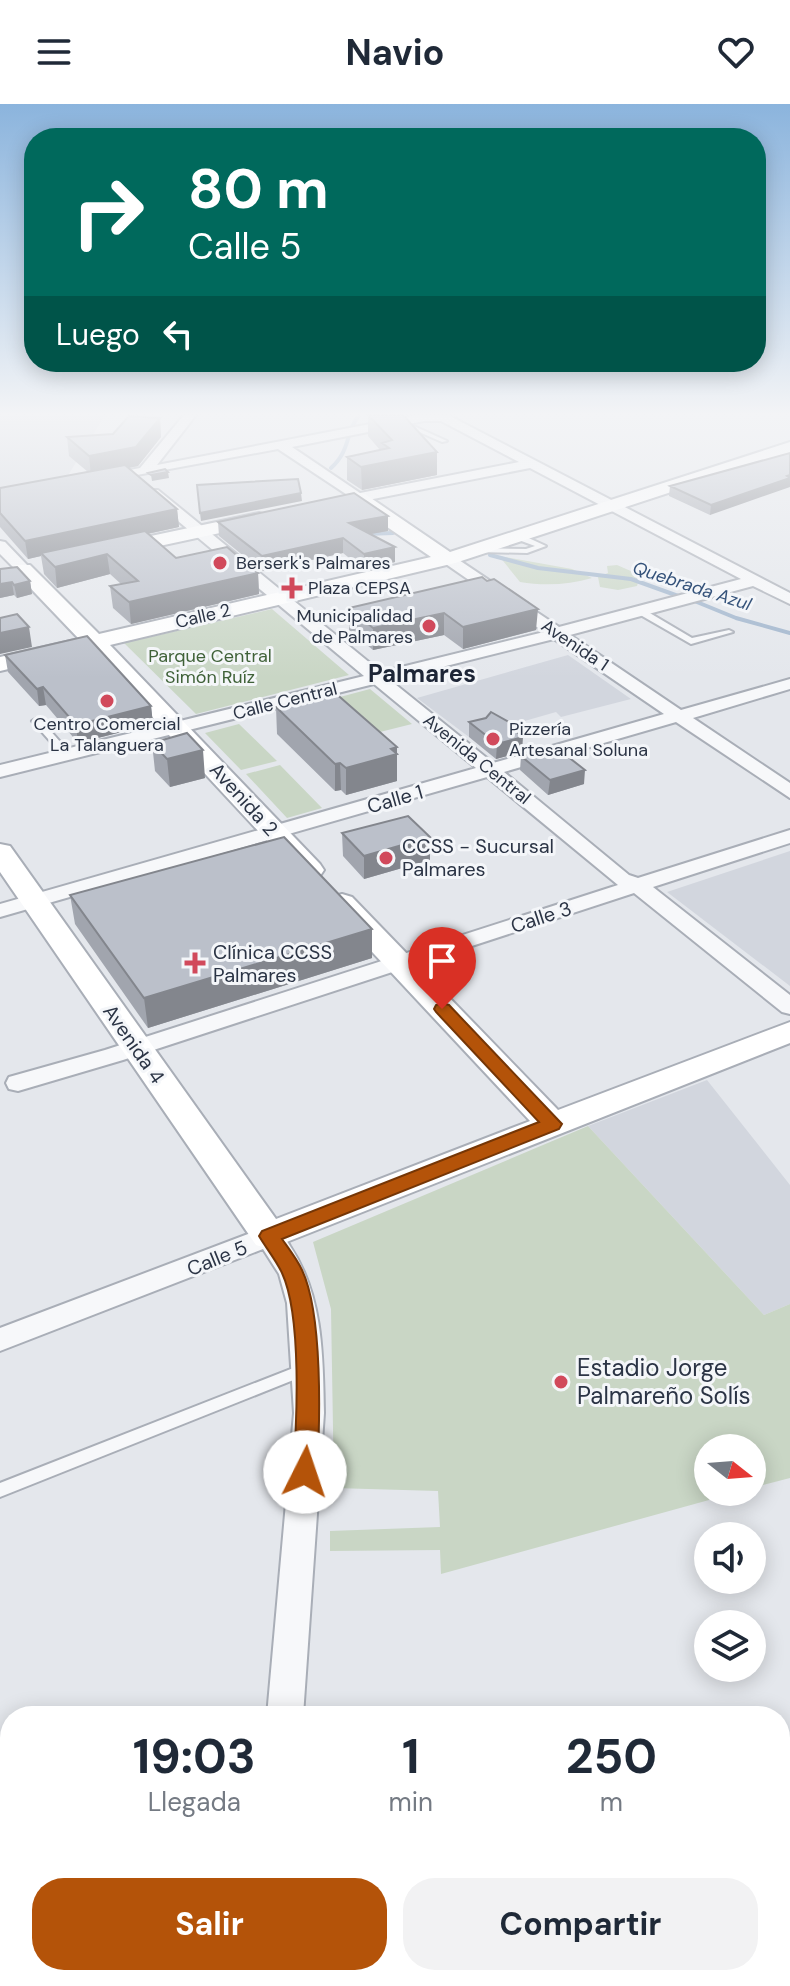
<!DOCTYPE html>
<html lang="es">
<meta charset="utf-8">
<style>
body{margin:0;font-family:"DM Sans",sans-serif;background:#f2f2f3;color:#1f2937;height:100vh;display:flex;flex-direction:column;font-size:30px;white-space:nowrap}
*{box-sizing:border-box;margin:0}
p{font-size:26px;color:#747a83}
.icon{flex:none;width:44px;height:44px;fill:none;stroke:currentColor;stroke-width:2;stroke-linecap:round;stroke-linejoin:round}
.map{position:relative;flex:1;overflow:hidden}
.panel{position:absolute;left:0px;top:1602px;width:790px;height:280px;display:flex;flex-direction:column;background:#fff;border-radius:32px 32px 0 0;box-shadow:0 4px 20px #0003}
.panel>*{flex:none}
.banner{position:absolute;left:24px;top:24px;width:742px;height:244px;border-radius:32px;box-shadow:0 4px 20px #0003;background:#00695c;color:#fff;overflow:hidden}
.needle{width:52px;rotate:107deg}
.buttons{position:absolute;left:694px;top:1330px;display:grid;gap:16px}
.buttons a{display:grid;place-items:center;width:72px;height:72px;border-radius:50%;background:#fff;box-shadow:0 4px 20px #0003;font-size:40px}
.pin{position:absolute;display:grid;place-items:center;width:68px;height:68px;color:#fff;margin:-82px -34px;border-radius:50% 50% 50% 0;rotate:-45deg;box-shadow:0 0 8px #0007}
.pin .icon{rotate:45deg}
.me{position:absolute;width:88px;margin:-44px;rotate:4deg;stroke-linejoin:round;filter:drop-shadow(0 0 6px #0008)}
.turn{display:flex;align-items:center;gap:28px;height:168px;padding:0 32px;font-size:36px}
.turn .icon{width:104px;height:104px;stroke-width:2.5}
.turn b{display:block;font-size:56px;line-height:68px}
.then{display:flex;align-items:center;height:76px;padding:0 32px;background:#0003;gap:16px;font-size:30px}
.eta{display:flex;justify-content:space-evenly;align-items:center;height:136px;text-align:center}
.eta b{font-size:48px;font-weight:700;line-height:56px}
.cta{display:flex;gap:16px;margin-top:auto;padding:16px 32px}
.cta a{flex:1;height:92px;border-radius:32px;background:#b45309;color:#fff;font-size:32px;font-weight:700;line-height:92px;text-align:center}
.cta a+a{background:#f2f2f3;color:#1f2937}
header{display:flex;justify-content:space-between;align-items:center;height:104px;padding:0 32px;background:#fff;font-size:36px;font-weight:700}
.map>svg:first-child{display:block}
.built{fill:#d2d6de}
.green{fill:#c9d6c5}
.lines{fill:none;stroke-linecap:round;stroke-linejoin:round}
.stream{stroke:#9fb4cc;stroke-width:4}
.lane-casing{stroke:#a9aeb7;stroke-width:4}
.street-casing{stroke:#a9aeb7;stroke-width:4}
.secondary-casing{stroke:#a9aeb7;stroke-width:4}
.lane{fill:#f7f8fa;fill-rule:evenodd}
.street{fill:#f7f8fa;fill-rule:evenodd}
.secondary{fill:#fff;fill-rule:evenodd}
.wall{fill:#a1a5ae}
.shaded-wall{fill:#83868d}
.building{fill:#bbc0ca;stroke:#83868d;stroke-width:2}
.route{fill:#b45309;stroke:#753606;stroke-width:2}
.poi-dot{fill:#d1495b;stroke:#f4f6f9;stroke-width:3}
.labels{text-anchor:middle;stroke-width:6;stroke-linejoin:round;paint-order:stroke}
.far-poi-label{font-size:18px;fill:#2b3445;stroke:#f4f6f9;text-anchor:start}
.far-water-label{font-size:18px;font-style:italic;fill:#34527a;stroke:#f4f6f9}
.far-street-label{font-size:18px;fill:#2b3445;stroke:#f4f6f9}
.far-park-label{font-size:18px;fill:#3f6138;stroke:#f4f6f9}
.street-label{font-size:20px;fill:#2b3445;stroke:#f4f6f9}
.poi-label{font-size:20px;fill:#2b3445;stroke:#f4f6f9;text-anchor:start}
.far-district-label{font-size:24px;font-weight:bold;fill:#1d2536;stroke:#f4f6f9}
.near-poi-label{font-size:24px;fill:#2b3445;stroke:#f4f6f9;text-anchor:start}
</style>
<header><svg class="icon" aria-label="menu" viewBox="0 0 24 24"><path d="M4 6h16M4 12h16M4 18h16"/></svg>Navio<svg class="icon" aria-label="heart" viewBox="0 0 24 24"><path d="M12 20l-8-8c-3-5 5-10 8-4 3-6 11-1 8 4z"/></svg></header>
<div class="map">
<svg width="790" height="1882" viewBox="0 0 790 1882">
<rect width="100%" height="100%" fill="#e4e7ec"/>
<path class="built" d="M 0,311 L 105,311 L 64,378 L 0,390 Z
M 568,551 L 631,595 L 561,613 L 556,608 L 469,633 L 417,594 Z
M 790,747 L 790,882 L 667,788 Z
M 707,976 L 790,1081 L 790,1200 L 764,1211 L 588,1022 Z"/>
<path class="green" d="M 499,452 L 572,465 L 592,474 C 569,481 543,482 520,478 Z
M 617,461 L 640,471 L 637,482 L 618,486 L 600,483 L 598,473 L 608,469 L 607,462 Z
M 272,505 L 349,571 L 196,610 L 124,539 Z
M 370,585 L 412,620 L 380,628 L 340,593 Z
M 239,620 L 277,657 L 241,666 L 205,629 Z
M 280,661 L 322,704 L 287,714 L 246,670 Z
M 588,1022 L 764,1211 L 790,1200 L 790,1374 L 752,1384 L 752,1344 L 708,1344 L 708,1388 L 738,1388 L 441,1470 L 440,1446 L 330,1447 L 330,1427 L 440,1423 L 438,1387 L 334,1384 L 331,1205 L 313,1138 Z"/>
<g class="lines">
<path class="stream" d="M 331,364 C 351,346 345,329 359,311
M 365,430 L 393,429
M 490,451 L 538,464 L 631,475 L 681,493
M 692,496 L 736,514 L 790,529"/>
<defs>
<path id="lane" d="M 401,318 L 405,318 L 447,337 L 442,338 L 401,320 Z
M 516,431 L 522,431 L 546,442 L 527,449 L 477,448 L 473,446 L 477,444 L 526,445 L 535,442 L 516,435 Z
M 637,505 L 643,505 L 692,534 L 729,526 L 733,528 L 691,540 L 637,509 Z
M 37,614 L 40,615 L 70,649 L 70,653 L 64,653 L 34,619 L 32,617 Z
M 306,1259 L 311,1261 L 313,1265 L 311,1269 L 0,1393 L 0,1379 Z"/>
<path id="street" d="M 184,311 L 196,311 L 157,361 L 417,311 L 448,311 L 790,489 L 790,500 L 753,482 L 570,531 L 681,606 L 790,575 L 790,585 L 693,614 L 790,679 L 790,694 L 676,618 L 504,668 L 629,771 L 638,774 L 790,726 L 790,739 L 653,783 L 790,891 L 790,910 L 782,908 L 634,789 L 123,956 L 18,987 L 9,985 L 6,979 L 9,973 L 105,946 L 618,781 L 487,673 L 0,813 L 0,800 L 476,664 L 374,580 L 0,673 L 0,661 L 364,572 L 148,392 L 148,386 L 158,386 L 381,568 L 544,528 L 443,458 L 443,452 L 453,452 L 559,523 L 741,475 L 530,364 L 358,398 L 278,345 L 99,378 L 99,372 L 140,364 ZM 424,317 L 441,317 L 519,358 L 360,389 L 292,343 ZM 554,535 L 664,610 L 493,659 L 390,576 Z
M 0,437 L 5,438 L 28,462 L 28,468 L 18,468 L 0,450 Z
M 269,1122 C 281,1126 284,1132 290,1142 C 323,1191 323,1252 324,1309 L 303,1612 L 267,1612 L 294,1309 L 287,1199 L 279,1170 L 263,1145 L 0,1247 L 0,1224 Z
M 240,1872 L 280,1872 L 279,1882 L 239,1882 Z"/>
<path id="secondary" d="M 790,338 L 790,349 L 455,459 L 110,541 L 320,760 L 324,766 L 320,772 L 310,774 L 300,772 L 90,546 L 0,567 L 0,553 L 79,535 L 16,469 L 13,465 L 16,461 L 30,461 L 99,530 L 431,453 L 355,401 L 344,400 L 342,396 C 347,389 357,388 365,390 L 450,448 Z
M 259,409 L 266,411 L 269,415 L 266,419 L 113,452 L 103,446 L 113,440 Z
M 0,740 L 10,742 L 276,1115 L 530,1017 L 332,805 L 328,799 L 332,793 L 342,790 L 352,793 L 558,1006 L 790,918 L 790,939 L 269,1145 L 256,1141 L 0,768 Z"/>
</defs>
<use href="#lane" class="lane-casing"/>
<use href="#street" class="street-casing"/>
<use href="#secondary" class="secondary-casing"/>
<use href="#lane" class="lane"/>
<use href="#street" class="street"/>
<use href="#secondary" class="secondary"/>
</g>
<path class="wall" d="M 368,311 L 437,371 L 362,386 L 347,376 L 347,353 L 380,346 L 368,332 Z
M 160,314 L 161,333 L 138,362 L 129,364 L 177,405 L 179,423 L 148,430 L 176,454 L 258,469 L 259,490 L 131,520 L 113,504 L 110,482 L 121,480 L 110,470 L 57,484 L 44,470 L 41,452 L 28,455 L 0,423 L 0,384 L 88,368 L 69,352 L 67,333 L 113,330 Z
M 790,349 L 710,411 L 669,392 L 670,382 Z
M 218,418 L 388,427 L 370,430 L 395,458 L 364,466 L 343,449 L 262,467 L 219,432 Z
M 0,465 L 30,477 L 32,490 L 17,494 L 14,491 L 0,494 Z
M 482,473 L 536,526 L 463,545 L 444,531 L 373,546 L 349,526 L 349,504 Z
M 5,551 L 151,602 L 153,620 L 78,639 L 46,601 L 39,602 L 8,568 Z
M 276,603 L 397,649 L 397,677 L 346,691 L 341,686 L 335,687 L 277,630 Z
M 469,618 L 518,623 L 518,629 L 522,648 L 496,655 L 469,633 Z
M 152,639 L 205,674 L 170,683 L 155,667 Z
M 521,652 L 584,680 L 548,691 L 520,666 Z
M 342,729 L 430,756 L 364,775 L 343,752 Z
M 70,791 L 372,854 L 148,924 L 75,820 Z"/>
<path class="shaded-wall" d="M 160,314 L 161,333 L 138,362 L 91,371 L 89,352 Z
M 437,348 L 437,371 L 362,386 L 361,363 Z
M 168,368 L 169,374 L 152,377 L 151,371 Z
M 790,371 L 790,383 L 710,411 L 711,401 Z
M 301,389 L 302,397 L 201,417 L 200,409 Z
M 177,405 L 179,423 L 44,452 L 41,449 L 41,452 L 28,455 L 25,437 Z
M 388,412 L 388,427 L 349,434 L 349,419 Z
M 343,434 L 343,449 L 262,467 L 262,452 Z
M 395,443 L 395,458 L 364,466 L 364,450 Z
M 107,450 L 110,470 L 57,484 L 55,463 Z
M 258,469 L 259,490 L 131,520 L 129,498 Z
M 30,477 L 32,490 L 17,494 L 14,481 Z
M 12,478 L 14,491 L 0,494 L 0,480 Z
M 538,505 L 536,526 L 463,545 L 463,523 Z
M 444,509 L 444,531 L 373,546 L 373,524 Z
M 29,523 L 32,543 L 0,550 L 0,529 Z
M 43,583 L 46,601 L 39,602 L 37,585 Z
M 151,602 L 153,620 L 78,639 L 76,621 Z
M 518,623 L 517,635 L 523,633 L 522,648 L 496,655 L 497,640 L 513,625 Z
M 397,643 L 397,677 L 346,691 L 346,664 Z
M 203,646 L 205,674 L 170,683 L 167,655 Z
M 340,659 L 341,686 L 335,687 L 335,660 Z
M 585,666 L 584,680 L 548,691 L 550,676 Z
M 430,733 L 430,756 L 364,775 L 364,752 Z
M 372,825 L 372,854 L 148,924 L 144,894 Z"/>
<path class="building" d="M 368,311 L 403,311 L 437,348 L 361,363 L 347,353 L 389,344 L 382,339 L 392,336 Z
M 129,312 L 160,314 L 136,343 L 89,352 L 67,333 L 113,330 Z
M 790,349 L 790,371 L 787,372 L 790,374 L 711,401 L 670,382 Z
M 125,361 L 177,405 L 25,437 L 0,409 L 0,384 Z
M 165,365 L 168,368 L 151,371 L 148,369 Z
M 298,375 L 301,389 L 200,409 L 197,381 Z
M 354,389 L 388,412 L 349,419 L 395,443 L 364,450 L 343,434 L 262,452 L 218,418 Z
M 145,427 L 176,454 L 227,443 L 258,469 L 129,498 L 110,482 L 138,477 L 107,450 L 55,463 L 41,449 Z
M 17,463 L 30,477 L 14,481 L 12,478 L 0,480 L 0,465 Z
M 482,473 L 487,477 L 494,475 L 538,505 L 463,523 L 444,509 L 373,524 L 349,504 Z
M 17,510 L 29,523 L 0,529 L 0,514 Z
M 87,532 L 151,602 L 76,621 L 43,583 L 37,585 L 5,551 Z
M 333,587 L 397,643 L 391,645 L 397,650 L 346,664 L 340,659 L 335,660 L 276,603 Z
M 491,608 L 518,623 L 513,625 L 523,633 L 497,640 L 469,618 L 486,614 Z
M 187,629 L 203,646 L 167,655 L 152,639 Z
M 558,645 L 585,666 L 550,676 L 521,652 Z
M 408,712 L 430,733 L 364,752 L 342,729 Z
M 284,733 L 372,825 L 144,894 L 70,791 Z"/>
<linearGradient id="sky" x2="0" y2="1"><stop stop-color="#8bb4dd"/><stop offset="0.54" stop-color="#f3f4f6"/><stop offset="1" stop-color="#f3f4f6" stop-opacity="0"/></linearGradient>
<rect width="790" height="574" fill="url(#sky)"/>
<path class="route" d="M 442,899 L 449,901 L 562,1020 L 559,1025 L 282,1135 C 289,1145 297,1155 302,1166 C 323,1210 320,1318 317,1368 L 314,1375 L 305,1378 L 296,1375 L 293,1368 C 297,1319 302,1212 282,1169 C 276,1156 266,1144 259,1132 L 262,1127 L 539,1018 L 436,908 L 434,905 L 436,901 Z"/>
<g class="poi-dot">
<circle cx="220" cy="459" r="8"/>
<path d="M288 472h8v8h8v8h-8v8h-8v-8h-8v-8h8z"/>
<circle cx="429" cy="522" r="8"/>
<circle cx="107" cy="597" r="8"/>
<circle cx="493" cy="635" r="8"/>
<circle cx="386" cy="754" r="8"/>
<path d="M191 847h8v8h8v8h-8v8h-8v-8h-8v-8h8z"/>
<circle cx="561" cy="1278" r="8"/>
</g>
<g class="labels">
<g class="far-poi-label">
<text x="236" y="465">Berserk's Palmares</text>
<text x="308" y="490">Plaza CEPSA</text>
<text x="413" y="518" text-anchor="end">Municipalidad<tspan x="413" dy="21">de Palmares</tspan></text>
<text x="107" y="626" text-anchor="middle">Centro Comercial<tspan x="107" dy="21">La Talanguera</tspan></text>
<text x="509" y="631">Pizzería<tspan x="509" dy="21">Artesanal Soluna</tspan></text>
</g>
<g class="far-water-label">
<text transform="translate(692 482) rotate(18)" y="6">Quebrada Azul</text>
</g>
<g class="far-street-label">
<text transform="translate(203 512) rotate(-13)" y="6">Calle 2</text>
<text transform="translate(575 541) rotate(34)" y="6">Avenida 1</text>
<text transform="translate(285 597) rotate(-14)" y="6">Calle Central</text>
<text transform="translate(477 655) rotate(39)" y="6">Avenida Central</text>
</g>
<g class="far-park-label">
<text x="210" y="558">Parque Central<tspan x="210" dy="21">Simón Ruíz</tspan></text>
</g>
<g class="street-label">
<text transform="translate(244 695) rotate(48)" y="7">Avenida 2</text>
<text transform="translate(395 695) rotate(-16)" y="7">Calle 1</text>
<text transform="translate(541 813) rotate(-18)" y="7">Calle 3</text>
<text transform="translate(134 940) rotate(55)" y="7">Avenida 4</text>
<text transform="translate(217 1154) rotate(-22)" y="7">Calle 5</text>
</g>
<g class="poi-label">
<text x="402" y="749">CCSS - Sucursal<tspan x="402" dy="23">Palmares</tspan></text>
<text x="213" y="855">Clínica CCSS<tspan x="213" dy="23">Palmares</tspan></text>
</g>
<g class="far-district-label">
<text x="422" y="578">Palmares</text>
</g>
<g class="near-poi-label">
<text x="577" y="1272">Estadio Jorge<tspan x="577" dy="28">Palmareño Solís</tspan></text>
</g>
</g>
</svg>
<div class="buttons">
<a><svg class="needle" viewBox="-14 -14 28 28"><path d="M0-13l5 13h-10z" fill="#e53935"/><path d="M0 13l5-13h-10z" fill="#747a83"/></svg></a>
<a><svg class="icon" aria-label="sound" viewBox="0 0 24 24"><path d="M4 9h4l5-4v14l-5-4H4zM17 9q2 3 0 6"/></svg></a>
<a><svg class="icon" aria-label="layers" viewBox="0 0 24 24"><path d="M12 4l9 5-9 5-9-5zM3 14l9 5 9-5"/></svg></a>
</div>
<div class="pin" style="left:442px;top:905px;background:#d93025"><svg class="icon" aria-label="arrive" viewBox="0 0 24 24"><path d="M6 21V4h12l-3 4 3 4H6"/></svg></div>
<svg class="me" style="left:305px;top:1368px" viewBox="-20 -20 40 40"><circle r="19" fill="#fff"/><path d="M0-13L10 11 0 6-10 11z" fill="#b45309"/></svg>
<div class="banner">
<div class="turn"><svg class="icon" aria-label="right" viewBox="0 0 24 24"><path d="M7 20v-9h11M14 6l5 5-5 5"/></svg><div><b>80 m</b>Calle 5</div></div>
<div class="then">Luego<svg class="icon" aria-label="left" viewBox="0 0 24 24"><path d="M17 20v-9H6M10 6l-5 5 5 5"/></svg></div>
</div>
<section class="panel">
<div class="eta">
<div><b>19:03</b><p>Llegada</p></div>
<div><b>1</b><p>min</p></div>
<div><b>250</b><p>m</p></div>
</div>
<div class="cta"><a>Salir</a><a>Compartir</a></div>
</section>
</div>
